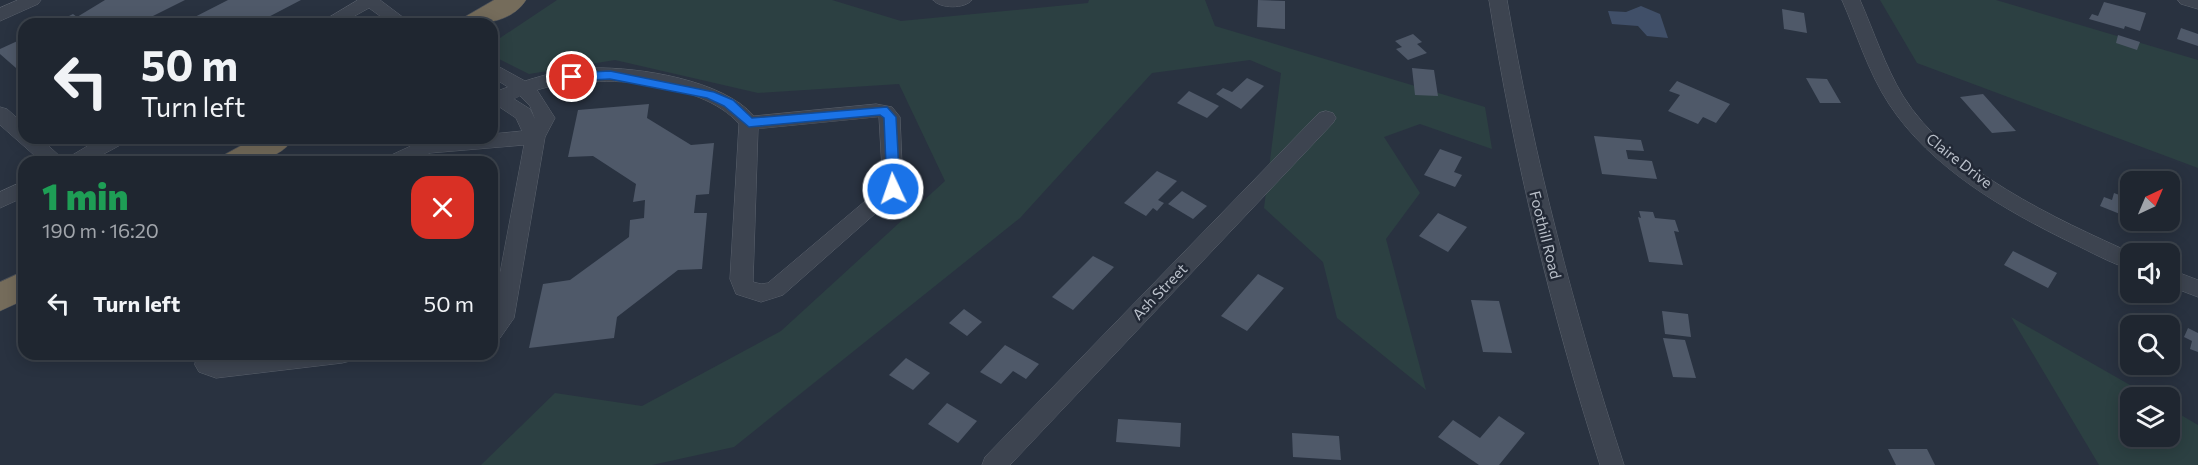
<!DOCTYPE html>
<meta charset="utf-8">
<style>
body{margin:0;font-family:Commissioner,sans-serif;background:#2c323c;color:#f1f3f6;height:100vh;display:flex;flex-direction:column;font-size:22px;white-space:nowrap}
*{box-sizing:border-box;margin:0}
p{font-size:20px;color:#a1a5ab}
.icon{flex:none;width:33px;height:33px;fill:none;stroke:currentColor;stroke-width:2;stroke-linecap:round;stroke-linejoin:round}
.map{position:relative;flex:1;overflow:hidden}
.side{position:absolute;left:18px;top:156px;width:480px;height:204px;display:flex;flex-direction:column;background:#1f2630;border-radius:18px;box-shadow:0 3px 15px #0003,0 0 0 2px #3c434c}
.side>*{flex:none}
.top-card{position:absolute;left:18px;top:18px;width:480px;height:126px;border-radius:18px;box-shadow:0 3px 15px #0003,0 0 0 2px #3c434c;background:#1f2630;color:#f1f3f6;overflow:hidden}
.needle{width:39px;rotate:44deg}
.tools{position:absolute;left:2120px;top:171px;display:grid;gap:12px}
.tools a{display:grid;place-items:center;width:60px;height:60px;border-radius:12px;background:#1f2630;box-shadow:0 3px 15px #0003,0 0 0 2px #3c434c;font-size:30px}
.pin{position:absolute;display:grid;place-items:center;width:51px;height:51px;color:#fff;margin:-26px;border:3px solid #fff;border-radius:50%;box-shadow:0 2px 6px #0007}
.me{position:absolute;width:66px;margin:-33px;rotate:357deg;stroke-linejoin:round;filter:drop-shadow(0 0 4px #0008)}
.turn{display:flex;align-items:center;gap:21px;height:126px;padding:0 24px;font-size:27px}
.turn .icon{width:78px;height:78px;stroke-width:2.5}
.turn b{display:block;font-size:42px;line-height:51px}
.round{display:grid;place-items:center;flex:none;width:63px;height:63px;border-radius:18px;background:#2c323c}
.summary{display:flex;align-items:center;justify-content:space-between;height:102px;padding:0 24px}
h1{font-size:36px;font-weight:800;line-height:45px;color:#1e9e55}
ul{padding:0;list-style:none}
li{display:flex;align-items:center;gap:18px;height:90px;padding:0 24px}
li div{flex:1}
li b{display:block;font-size:22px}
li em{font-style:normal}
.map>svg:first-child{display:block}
.green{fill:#2c4042}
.water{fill:#404f68}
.building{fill:#4f5969}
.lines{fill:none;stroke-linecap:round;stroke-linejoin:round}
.minor-casing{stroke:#5b626d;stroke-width:1}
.highway-casing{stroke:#484f5a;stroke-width:1}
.minor{fill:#3d4450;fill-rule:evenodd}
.highway{fill:#756c5b;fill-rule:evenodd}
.route{fill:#1a73e8;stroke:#114b97;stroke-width:1.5}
.labels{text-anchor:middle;stroke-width:5;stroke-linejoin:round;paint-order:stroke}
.street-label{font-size:15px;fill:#bac0ca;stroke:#222936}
</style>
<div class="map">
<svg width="2198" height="465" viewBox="0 0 2198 465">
<rect width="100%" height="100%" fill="#293240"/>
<path class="green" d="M 557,0 L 832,0 L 901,21 L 1088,3 L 1089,0 L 1205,0 L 1215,26 L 1485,107 L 1492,149 L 1420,124 L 1384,137 L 1420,193 L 1386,239 L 1426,390 L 1337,318 L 1323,262 L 1264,208 L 1281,73 L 1250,60 L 1152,73 L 1020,218 L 734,447 L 652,465 L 481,465 L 555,393 L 642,406 L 781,331 L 945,181 L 899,84 L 758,93 L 615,60 L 529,74 L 497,58 L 497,40 Z
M 1880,0 L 1996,0 L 2198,60 L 2198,168 L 1917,63 Z
M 2011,317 L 2151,397 L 2130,398 L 2130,436 L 2169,436 L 2169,408 L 2198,425 L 2198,465 L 2099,465 Z"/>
<path class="water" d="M 1641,6 L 1660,14 L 1668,38 L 1647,36 L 1638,26 L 1612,24 L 1608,11 L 1626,12 Z"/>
<path class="building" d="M 105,0 L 185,0 L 137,24 L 53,24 L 73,14 L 77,17 Z
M 228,0 L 301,0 L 255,24 L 181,24 Z
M 1258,0 L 1285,1 L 1285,29 L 1257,27 Z
M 2104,2 L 2146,13 L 2140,31 L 2125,26 L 2124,29 L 2089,19 L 2092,14 L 2098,16 Z
M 1782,9 L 1804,13 L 1807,33 L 1784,29 Z
M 2181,28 L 2198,34 L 2198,46 L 2177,39 Z
M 1413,34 L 1422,42 L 1417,44 L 1427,53 L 1408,60 L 1396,49 L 1402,47 L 1395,41 Z
M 2118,35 L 2140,42 L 2137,50 L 2116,43 Z
M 24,38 L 24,75 L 0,54 L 0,49 Z
M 1412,68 L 1434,70 L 1438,96 L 1415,95 Z
M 1247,78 L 1264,86 L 1241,109 L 1216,94 L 1223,88 L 1232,92 Z
M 1806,78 L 1827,79 L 1841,103 L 1820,103 Z
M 1677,81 L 1730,104 L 1716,123 L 1703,117 L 1698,124 L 1668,111 L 1680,95 L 1669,91 Z
M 1189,91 L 1219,106 L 1207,118 L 1177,103 Z
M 1983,94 L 2016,131 L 1992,133 L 1960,97 Z
M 649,104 L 647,118 L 691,145 L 714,143 L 709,194 L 696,195 L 694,213 L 707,213 L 702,269 L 678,270 L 617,317 L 614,338 L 529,348 L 543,284 L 570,280 L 629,237 L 630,220 L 644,218 L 645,200 L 633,202 L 636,184 L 593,156 L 568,157 L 578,110 Z
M 1594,136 L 1641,140 L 1644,151 L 1626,150 L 1628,159 L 1652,161 L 1657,179 L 1602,174 Z
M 1440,149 L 1462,157 L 1454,172 L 1462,175 L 1455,187 L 1424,175 Z
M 1157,171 L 1177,181 L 1158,200 L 1164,203 L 1157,211 L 1153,208 L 1146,216 L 1124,203 Z
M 1182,191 L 1207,206 L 1193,219 L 1168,204 Z
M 2114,193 L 2130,199 L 2130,218 L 2100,206 L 2104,197 L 2112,200 Z
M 1639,211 L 1653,212 L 1655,218 L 1675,220 L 1679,232 L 1674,231 L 1683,265 L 1649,262 L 1638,217 L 1641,218 Z
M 1438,213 L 1467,227 L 1448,252 L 1419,236 Z
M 2013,251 L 2057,273 L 2048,288 L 2004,265 Z
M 1093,256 L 1114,267 L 1073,310 L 1052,297 Z
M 1258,274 L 1284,288 L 1247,331 L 1221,316 Z
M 1471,300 L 1499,301 L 1512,353 L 1483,352 Z
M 964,309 L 982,322 L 967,336 L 949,323 Z
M 1662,311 L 1688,314 L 1691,337 L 1665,334 Z
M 2188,328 L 2198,333 L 2198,352 L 2190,349 L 2192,341 L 2184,337 Z
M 1663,338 L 1685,340 L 1696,378 L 1673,377 Z
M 1005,345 L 1039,364 L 1026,379 L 1013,371 L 1001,384 L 980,372 Z
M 906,358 L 930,373 L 913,390 L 889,375 Z
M 947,403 L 977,421 L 958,443 L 928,424 Z
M 1499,416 L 1525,433 L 1499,465 L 1479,465 L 1438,437 L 1453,420 L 1480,438 Z
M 1118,419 L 1181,423 L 1180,447 L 1116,442 Z
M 1292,433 L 1339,436 L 1341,460 L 1293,457 Z
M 1888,449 L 1927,449 L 1935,465 L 1896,465 Z"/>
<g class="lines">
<defs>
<path id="minor" d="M 18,0 L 41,0 L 38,4 L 0,21 L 0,8 Z
M 358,0 L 380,0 L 412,24 L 391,24 L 369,8 L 340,24 L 318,24 Z
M 933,0 L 972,0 C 965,9 940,9 933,0 Z
M 1489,0 L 1507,0 C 1534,158 1574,312 1624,465 L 1600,465 C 1551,312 1514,158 1489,0 Z
M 1842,0 L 1860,0 C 1874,32 1885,66 1903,96 C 1949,170 2056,219 2134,254 L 2130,254 L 2130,269 C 2110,263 2091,252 2072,243 C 2004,210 1931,168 1889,104 C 1868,72 1857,34 1842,0 Z
M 2178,0 L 2198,0 L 2198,9 L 2181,4 Z
M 492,63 L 525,81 C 547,74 570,68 593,68 C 639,67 723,80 754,116 L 876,104 L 892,107 L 900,117 L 903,189 L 783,295 L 761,302 L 736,294 L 730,279 L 739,124 C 701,79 590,73 537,90 L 555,118 L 545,137 L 514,318 L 500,338 L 492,341 L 492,316 L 524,145 L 430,153 L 411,162 L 384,162 L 387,157 L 426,139 L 492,138 L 492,134 L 522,131 L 516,118 L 492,102 L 492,87 L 500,90 L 508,87 L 492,77 ZM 520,96 L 530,106 L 535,119 L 530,109 L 514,99 ZM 879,117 L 883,186 L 768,283 L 761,284 L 753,282 L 758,129 Z
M 0,107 L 7,109 L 24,124 L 24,138 L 40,138 L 64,160 L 101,138 L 127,138 L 124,143 L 89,162 L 42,162 L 0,125 Z
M 1326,111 L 1333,113 L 1336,118 L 1333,123 L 1010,465 L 982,465 L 985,457 L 1319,113 Z
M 24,181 L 24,197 L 0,208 L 0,192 Z
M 2169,269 L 2198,280 L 2198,297 L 2169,286 Z
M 197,354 L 219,354 L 219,359 L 263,354 L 353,354 L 350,361 L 342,363 L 216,378 L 199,372 L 195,365 Z"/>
<path id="highway" d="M 494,0 L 526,0 C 511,23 483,24 459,24 L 463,18 Z
M 255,138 L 294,138 C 278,163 246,162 220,162 L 224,155 Z
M 24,271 L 24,300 L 0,311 L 0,282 Z"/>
</defs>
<use href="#minor" class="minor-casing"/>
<use href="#highway" class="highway-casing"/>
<use href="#minor" class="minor"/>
<use href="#highway" class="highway"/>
</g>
<path class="route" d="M 610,71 L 714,92 L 733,100 L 752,118 L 887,107 L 896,117 L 900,189 L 893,193 L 887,189 L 884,118 L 880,115 L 749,127 L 724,106 L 707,98 L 610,79 L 572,81 L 566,77 L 572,73 Z"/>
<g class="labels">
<g class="street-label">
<text transform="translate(1959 161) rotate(38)" y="5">Claire Drive</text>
<text transform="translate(1545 235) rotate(76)" y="5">Foothill Road</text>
<text transform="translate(1160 292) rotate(-46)" y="5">Ash Street</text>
</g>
</g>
</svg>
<div class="tools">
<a><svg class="needle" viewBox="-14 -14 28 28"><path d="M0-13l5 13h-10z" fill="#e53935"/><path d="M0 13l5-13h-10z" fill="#a1a5ab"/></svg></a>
<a><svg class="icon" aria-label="sound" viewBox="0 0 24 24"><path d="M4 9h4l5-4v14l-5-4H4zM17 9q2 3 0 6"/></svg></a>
<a><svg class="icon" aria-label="search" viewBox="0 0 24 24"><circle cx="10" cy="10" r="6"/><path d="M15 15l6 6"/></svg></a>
<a><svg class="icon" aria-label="layers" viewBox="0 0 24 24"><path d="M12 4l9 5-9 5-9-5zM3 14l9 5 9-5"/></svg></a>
</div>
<div class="pin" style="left:572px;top:77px;background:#d93025"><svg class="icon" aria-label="arrive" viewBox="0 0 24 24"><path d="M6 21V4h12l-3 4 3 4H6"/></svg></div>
<svg class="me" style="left:893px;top:189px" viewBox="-20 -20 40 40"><circle r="17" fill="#1a73e8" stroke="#fff" stroke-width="3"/><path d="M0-11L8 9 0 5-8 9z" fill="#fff"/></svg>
<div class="top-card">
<div class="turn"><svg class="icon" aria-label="left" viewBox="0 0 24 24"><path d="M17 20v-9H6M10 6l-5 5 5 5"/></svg><div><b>50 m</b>Turn left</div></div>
</div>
<section class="side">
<div class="summary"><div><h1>1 min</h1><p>190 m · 16:20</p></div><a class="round" style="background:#d93025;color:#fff"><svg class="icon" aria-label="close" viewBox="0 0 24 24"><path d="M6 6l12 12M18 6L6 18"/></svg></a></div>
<ul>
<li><svg class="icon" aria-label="left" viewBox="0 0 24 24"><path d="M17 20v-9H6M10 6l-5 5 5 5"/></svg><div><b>Turn left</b></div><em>50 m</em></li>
</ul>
</section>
</div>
